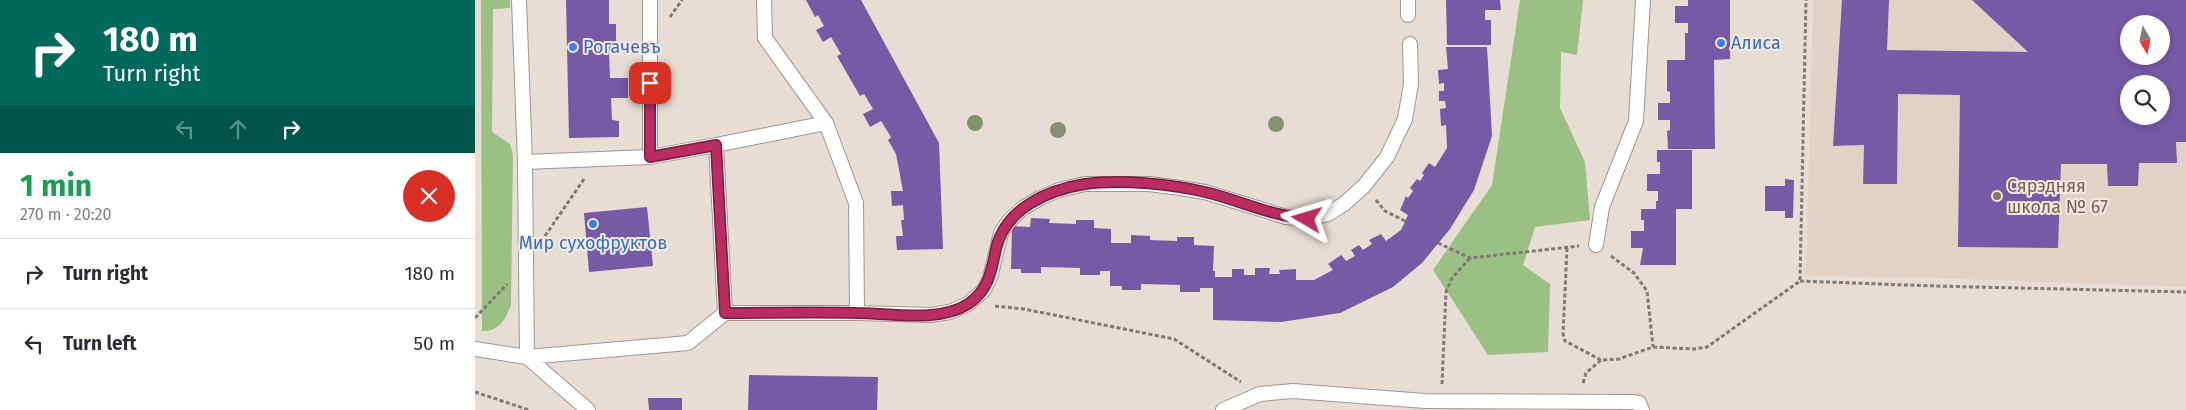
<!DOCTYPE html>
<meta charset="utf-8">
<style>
body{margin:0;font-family:"Fira Sans",sans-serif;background:#f7f7f7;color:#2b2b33;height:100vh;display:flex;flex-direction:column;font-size:19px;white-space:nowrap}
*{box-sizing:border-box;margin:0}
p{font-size:16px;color:#7c7c81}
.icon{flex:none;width:28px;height:28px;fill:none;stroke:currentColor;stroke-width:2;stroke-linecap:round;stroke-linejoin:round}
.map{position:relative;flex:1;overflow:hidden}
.drawer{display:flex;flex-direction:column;background:#fff;width:475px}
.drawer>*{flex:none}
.hud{background:#00695c;color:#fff;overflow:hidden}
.needle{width:32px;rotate:171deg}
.fabs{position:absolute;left:1645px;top:15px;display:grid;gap:10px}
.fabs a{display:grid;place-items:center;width:50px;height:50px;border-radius:50%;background:#fff;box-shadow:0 2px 8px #0003;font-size:25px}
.pin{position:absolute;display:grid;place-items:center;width:42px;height:42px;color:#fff;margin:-21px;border-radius:10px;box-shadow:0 2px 8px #0006}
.me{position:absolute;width:55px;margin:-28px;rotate:277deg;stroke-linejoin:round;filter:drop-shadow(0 0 4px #0008)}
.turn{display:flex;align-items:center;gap:18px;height:105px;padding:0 20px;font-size:22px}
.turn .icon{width:65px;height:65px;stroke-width:2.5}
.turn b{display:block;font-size:35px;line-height:42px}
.lanes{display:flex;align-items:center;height:48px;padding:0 20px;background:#0003;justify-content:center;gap:25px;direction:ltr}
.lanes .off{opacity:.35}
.round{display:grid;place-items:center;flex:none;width:52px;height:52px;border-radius:26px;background:#f7f7f7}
.headline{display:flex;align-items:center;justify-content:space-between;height:85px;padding:0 20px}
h1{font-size:30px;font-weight:700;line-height:38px;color:#1e9e55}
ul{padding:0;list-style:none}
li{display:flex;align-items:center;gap:15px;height:70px;padding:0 20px;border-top:1px solid #e1e1e2}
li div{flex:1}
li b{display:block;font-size:19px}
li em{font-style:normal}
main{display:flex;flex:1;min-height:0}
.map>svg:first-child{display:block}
.built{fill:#e2d1c5;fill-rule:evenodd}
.green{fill:#9ac084}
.building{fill:#765aa6;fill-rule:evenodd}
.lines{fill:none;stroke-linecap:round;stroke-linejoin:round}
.lane-casing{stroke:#9f968f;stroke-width:16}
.path{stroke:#807974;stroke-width:3;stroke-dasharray:4 2.5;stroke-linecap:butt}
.lane{stroke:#fff;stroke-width:14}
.tree{fill:#84916f}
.route-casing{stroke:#791d3e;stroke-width:12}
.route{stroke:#ba2d60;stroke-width:9}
.shop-dot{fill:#3f7fe0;stroke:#f4eae2;stroke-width:2}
.education-dot{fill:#8d6e63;stroke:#f4eae2;stroke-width:2}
.labels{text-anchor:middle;stroke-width:4;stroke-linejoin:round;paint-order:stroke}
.shop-label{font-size:18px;fill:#366cbe;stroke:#f4eae2;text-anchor:start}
.education-label{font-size:18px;fill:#785e54;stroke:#f4eae2;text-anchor:start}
</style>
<main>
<section class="drawer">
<div class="hud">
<div class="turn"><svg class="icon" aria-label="right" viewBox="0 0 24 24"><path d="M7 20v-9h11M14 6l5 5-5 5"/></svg><div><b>180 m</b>Turn right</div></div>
<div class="lanes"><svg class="icon off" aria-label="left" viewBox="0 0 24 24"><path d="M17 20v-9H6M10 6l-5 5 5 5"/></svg><svg class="icon off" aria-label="ahead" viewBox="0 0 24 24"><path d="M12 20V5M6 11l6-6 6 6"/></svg><svg class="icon" aria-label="right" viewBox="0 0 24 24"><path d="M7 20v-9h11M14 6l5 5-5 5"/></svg></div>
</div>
<div class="headline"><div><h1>1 min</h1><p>270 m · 20:20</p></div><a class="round" style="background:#d93025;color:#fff"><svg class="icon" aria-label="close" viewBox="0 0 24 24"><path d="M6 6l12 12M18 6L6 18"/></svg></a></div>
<ul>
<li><svg class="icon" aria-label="right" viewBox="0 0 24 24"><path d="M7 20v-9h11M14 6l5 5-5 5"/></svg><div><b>Turn right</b></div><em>180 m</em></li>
<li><svg class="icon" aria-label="left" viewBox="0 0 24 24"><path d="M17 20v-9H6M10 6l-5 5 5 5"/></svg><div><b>Turn left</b></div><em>50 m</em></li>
</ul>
</section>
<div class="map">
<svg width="1711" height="410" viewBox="0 0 1711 410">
<rect width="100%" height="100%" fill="#e7ddd5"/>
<path class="built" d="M 1338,0 L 1711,0 L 1711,287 L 1459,278 L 1331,276 ZM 1654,24 L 1686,24 L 1686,56 L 1654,56 ZM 1654,84 L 1686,84 L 1686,116 L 1654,116 Z"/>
<path class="green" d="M 6,0 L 35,0 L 35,8 L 18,9 L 17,132 L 35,144 L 38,155 L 36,305 C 31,319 23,332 7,331 Z
M 1045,0 L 1108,0 L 1102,55 L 1086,52 L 1085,108 L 1110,162 L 1115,220 L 1060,227 L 1048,265 L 1075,284 L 1073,352 L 1013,355 L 958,270 L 1017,185 Z"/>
<path class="building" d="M 91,0 L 134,0 L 134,24 L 141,24 L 141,50 L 134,51 L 135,78 L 153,78 L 153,98 L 136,98 L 137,120 L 144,121 L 144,137 L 94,138 Z
M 331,0 L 386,0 L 464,143 L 468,249 L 422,250 L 421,236 L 428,236 L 426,220 L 429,220 L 428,205 L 417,206 L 416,191 L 428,191 L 421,154 L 413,140 L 416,137 L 406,121 L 395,127 L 388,114 L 398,109 L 389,94 L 385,96 L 362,56 L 366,54 L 356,37 L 348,42 L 341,30 L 349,26 L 343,15 L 340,17 Z
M 971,0 L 1025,0 L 1026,10 L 1010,10 L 1010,20 L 1016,20 L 1016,45 L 972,45 Z
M 1213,0 L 1255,0 L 1255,59 L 1239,60 L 1240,149 L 1193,149 L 1192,131 L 1195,130 L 1195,120 L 1183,120 L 1183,103 L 1195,103 L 1195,92 L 1192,91 L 1192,60 L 1210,60 L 1210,33 L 1213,33 L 1213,23 L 1200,23 L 1200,6 L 1213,6 Z
M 1367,0 L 1414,0 L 1412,50 L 1553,52 L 1497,0 L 1711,0 L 1711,142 L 1701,142 L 1702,163 L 1664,163 L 1663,186 L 1633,186 L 1632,164 L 1586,164 L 1583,248 L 1483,247 L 1485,95 L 1423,94 L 1422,184 L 1388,184 L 1389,145 L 1358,146 ZM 1654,24 L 1686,24 L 1686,56 L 1654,56 ZM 1654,84 L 1686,84 L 1686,116 L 1654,116 Z
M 971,47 L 1012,47 L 1017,136 L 999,190 L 975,229 L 947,263 L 918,287 L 865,313 L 806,322 L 738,320 L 738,279 L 738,288 L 725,288 L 725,292 L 705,292 L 705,285 L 666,284 L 666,290 L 647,290 L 647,286 L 635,286 L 635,271 L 625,271 L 625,275 L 605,275 L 605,268 L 566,267 L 566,273 L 546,273 L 546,269 L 536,269 L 537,226 L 555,227 L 556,218 L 575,219 L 574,223 L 601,224 L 601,220 L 619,220 L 619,228 L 636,229 L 636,243 L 656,243 L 656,235 L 675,236 L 675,240 L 702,241 L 702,237 L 719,237 L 719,245 L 739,246 L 738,271 L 740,271 L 740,277 L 757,277 L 757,269 L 769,269 L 769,275 L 780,275 L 780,268 L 795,268 L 794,274 L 805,274 L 804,270 L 821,269 L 821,280 L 839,280 L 858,270 L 853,264 L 866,255 L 871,261 L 880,256 L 876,250 L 884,245 L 888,250 L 897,244 L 894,240 L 906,234 L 911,241 L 926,230 L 933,215 L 925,210 L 931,196 L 933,198 L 938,191 L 935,188 L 942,179 L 945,181 L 949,175 L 947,173 L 954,163 L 960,167 L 972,148 L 971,125 L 966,126 L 965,109 L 971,108 L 970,101 L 964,101 L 964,91 L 969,91 L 969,83 L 964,84 L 963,70 L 973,69 Z
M 1182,150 L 1217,150 L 1217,209 L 1201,209 L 1201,265 L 1165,265 L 1168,248 L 1156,248 L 1156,231 L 1169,231 L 1169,220 L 1166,220 L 1166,209 L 1181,209 L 1181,201 L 1183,201 L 1183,191 L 1172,191 L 1172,174 L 1185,174 L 1185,162 L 1182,162 Z
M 1310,179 L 1319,180 L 1318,218 L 1310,218 L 1310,211 L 1290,211 L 1290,186 L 1310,186 Z
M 172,207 L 178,266 L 114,272 L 109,213 Z
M 274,375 L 403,377 L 402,410 L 273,410 Z
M 173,398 L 207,398 L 207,410 L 174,410 Z"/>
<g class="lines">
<defs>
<path id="lane" d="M 44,0 L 50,162 L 52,357 L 113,410
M 175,0 L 175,157
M 289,0 L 290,38 L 351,123 L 381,203 L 382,313
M 933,0 L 933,15
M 241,145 L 351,123
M 50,162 L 175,157 L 241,145 L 250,313
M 1121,245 L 1127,207 L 1161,121 L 1168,0
M 0,349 L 52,357 L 213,343 L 250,313 L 382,313 L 456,315 L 475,312 L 493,304 L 509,290 L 515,278 L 526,233 L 534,221 L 548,208 L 565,198 L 584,190 L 610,184 L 674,184 L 705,188 L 730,192 L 811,217 L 832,219 L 853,214 L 869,204 L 889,186 L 912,157 L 930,119 L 936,84 L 935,44
M 748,410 L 785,394 L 818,391 L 950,401 L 1158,402 L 1164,403 L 1167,410"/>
</defs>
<use href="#lane" class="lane-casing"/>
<path class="path" d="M 195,17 L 207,0
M 901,200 L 910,211 L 930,221
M 70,236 L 109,179
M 963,243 L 995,258 L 1104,246
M 1092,248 L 1088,334 L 1090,341 L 1126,360
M 1136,256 L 1159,273 L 1172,291 L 1178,347
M 1325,281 L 1459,286 L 1711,292
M 520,306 L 549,309 L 699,339 L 766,382
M 0,318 L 32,284
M 1108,383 L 1111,373 L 1126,360 L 1144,359 L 1178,347 L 1219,349 L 1232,347 L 1325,281 L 1331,0
M 967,384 L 971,292 L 977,278 L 995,258
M 0,392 L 54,410"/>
<use href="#lane" class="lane"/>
</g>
<g class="tree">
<circle cx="500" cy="123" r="8"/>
<circle cx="801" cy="124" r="8"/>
<circle cx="583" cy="130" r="8"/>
</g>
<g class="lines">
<defs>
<path id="route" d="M 175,83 L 175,157 L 241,145 L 250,313 C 294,313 338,312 382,313 C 415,313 464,323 493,304 C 514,290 516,272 521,249 C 530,209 572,190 610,184 C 645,179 696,184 730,192 C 764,200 796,216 832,219"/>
</defs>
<use href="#route" class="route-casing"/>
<use href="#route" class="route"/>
</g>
<g class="shop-dot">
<circle cx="1246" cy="43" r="5"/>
<circle cx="98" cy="47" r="5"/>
<circle cx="118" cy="224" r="5"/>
</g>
<circle class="education-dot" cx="1522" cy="196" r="5"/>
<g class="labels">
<g class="shop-label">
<text x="1256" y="49">Алиса</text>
<text x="108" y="53">Рогачевъ</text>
<text x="118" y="249" text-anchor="middle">Мир сухофруктов</text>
</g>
<g class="education-label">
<text x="1532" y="192">Сярэдняя<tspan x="1532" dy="21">школа № 67</tspan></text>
</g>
</g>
</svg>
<div class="fabs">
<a><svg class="needle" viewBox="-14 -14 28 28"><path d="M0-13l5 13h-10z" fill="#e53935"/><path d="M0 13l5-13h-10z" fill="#7c7c81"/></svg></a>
<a><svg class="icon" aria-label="search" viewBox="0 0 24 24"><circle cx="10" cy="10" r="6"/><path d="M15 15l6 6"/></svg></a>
</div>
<div class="pin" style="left:175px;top:83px;background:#d93025"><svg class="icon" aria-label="arrive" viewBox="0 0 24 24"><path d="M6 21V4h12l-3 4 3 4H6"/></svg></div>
<svg class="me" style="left:832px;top:219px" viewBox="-20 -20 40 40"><path d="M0-17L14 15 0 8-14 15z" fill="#ba2d60" stroke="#fff" stroke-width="4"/></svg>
</div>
</main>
